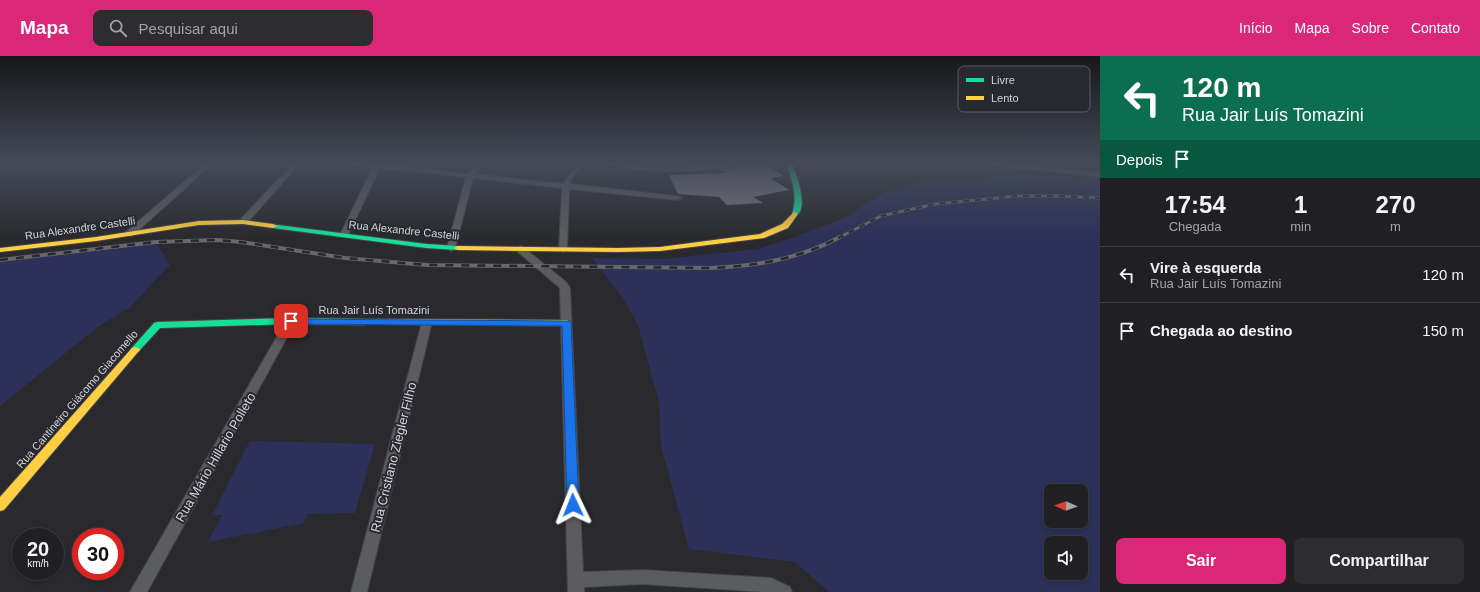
<!DOCTYPE html>
<html lang="pt">
<meta charset="utf-8">
<style>
body{margin:0;font-family:Helvetica,sans-serif;background:#2d2d2f;color:#f1f3f6;height:100vh;display:flex;flex-direction:column;font-size:15px;white-space:nowrap}
*{box-sizing:border-box;margin:0}
p{font-size:13px;color:#a2a3a5}
.icon{flex:none;width:22px;height:22px;fill:none;stroke:currentColor;stroke-width:2;stroke-linecap:round;stroke-linejoin:round}
.map{position:relative;flex:1;overflow:hidden}
.drawer{display:flex;flex-direction:column;background:#202022;width:380px}
.drawer>*{flex:none}
.top-card{background:#0b6e4f;color:#fff;overflow:hidden}
.needle{width:26px;rotate:272deg}
.buttons{position:absolute;left:1044px;top:428px;display:grid;gap:8px}
.buttons a{display:grid;place-items:center;width:44px;height:44px;border-radius:8px;background:#202022;box-shadow:0 2px 6px #0003,0 0 0 1px #3d3e40;font-size:20px}
.speed{position:absolute;left:12px;top:472px;display:flex;gap:8px;font-size:20px;font-weight:700;text-align:center}
.speed>*{display:grid;place-content:center;width:52px;height:52px;border-radius:50%;background:#202022;box-shadow:0 2px 6px #0003,0 0 0 1px #3d3e40;line-height:1}
.speed small{font-size:10px;font-weight:400}
.speed .limit{border:6px solid #d22;background:#fff;color:#111}
.pin{position:absolute;display:grid;place-items:center;width:34px;height:34px;color:#fff;margin:-17px;border-radius:8px;box-shadow:0 2px 6px #0006}
.me{position:absolute;width:44px;margin:-22px;rotate:358deg;stroke-linejoin:round;filter:drop-shadow(0 0 3px #0008)}
.turn{display:flex;align-items:center;gap:14px;height:84px;padding:0 16px;font-size:18px}
.turn .icon{width:52px;height:52px;stroke-width:2.5}
.turn b{display:block;font-size:28px;line-height:34px}
.then{display:flex;align-items:center;height:38px;padding:0 16px;background:#0003;gap:8px;font-size:15px}
.eta{display:flex;justify-content:space-evenly;align-items:center;height:68px;text-align:center}
.eta b{font-size:24px;font-weight:700;line-height:28px}
.action{display:flex;gap:8px;margin-top:auto;padding:8px 16px}
.action a{flex:1;height:46px;border-radius:8px;background:#db2777;color:#fff;font-size:16px;font-weight:700;line-height:46px;text-align:center}
.action a+a{background:#2d2d2f;color:#f1f3f6}
ul{padding:0;list-style:none}
li{display:flex;align-items:center;gap:12px;height:56px;padding:0 16px;border-top:1px solid #3d3e40}
li div{flex:1}
li b{display:block;font-size:15px}
li em{font-style:normal}
header{display:flex;align-items:center;gap:24px;box-sizing:border-box;height:56px;padding:0 20px;background:#db2777;color:#fff}
header strong{font-size:19px}
nav{display:flex;gap:22px;margin-inline-start:auto;font-size:14px}
.search{width:280px;height:36px;background:#2d2d2f;display:flex;align-items:center;gap:10px;box-sizing:border-box;padding:0 14px;border-radius:8px;color:#a2a3a5;font-size:15px}
main{display:flex;flex:1;min-height:0}
.map>svg:first-child{display:block}
.green{fill:#2d3058;fill-rule:evenodd}
.building{fill:#7b797c}
.lines{fill:none;stroke-linecap:round;stroke-linejoin:round}
.street-casing{stroke:#454549;stroke-width:2}
.fast-casing{stroke:#454549;stroke-width:2}
.slow-casing{stroke:#454549;stroke-width:2}
.street{fill:#5b5c5f;fill-rule:evenodd}
.fast{fill:#16e098;fill-rule:evenodd}
.slow{fill:#ffcf43;fill-rule:evenodd}
.rail-far1-casing{stroke:#68686b;stroke-width:3}
.rail-casing{stroke:#68686b;stroke-width:4}
.rail-far1{stroke:#282930;stroke-width:2;stroke-dasharray:6;stroke-linecap:butt}
.rail{stroke:#282930;stroke-width:2.5;stroke-dasharray:8;stroke-linecap:butt}
.route{fill:#1a73e8;stroke:#114b97}
.labels{text-anchor:middle;stroke-width:4;stroke-linejoin:round;paint-order:stroke}
.street-label{font-size:11px;fill:#d3d4d9;stroke:#282930}
.near-street-label{font-size:13px;fill:#d3d4d9;stroke:#282930}
.key{fill:#282930;stroke:#5b5c63;stroke-width:1}
.key-label{font-size:11px;fill:#d3d4d9}
</style>
<header>
<strong>Mapa</strong>
<div class="search"><svg class="icon" aria-label="search" viewBox="0 0 24 24"><circle cx="10" cy="10" r="6"/><path d="M15 15l6 6"/></svg>Pesquisar aqui</div>
<nav><a>Início</a><a>Mapa</a><a>Sobre</a><a>Contato</a></nav>
</header>
<main>
<div class="map">
<svg width="1100" height="536" viewBox="0 0 1100 536">
<rect width="100%" height="100%" fill="#2a2a2e"/>
<path class="green" d="M 1033,117 L 1100,123 L 1100,536 L 829,536 L 795,506 L 689,493 L 661,390 L 659,347 L 638,269 L 623,242 L 592,202 L 665,203 L 758,193 L 789,183 L 847,161 L 863,149 L 890,134 L 912,127 ZM 1051,435 L 1081,435 L 1081,465 L 1051,465 ZM 1051,487 L 1081,487 L 1081,517 L 1051,517 Z
M 156,186 L 170,209 L 129,252 L 99,270 L 0,350 L 0,204 Z
M 250,385 L 375,388 L 355,457 L 307,458 L 304,467 L 208,486 L 222,459 L 212,459 Z"/>
<path class="building" d="M 764,107 L 784,120 L 770,122 L 789,134 L 753,141 L 763,147 L 727,149 L 719,141 L 678,138 L 669,119 L 726,117 L 722,114 Z"/>
<g class="lines">
<defs>
<path id="street" d="M 206,107 L 213,107 L 132,180 L 126,180 L 126,176 Z
M 294,107 L 300,107 L 246,168 L 240,168 L 240,164 Z
M 347,107 L 378,107 L 468,118 L 480,107 L 486,107 L 475,118 L 563,128 L 578,107 L 584,107 L 570,125 L 570,128 L 677,140 L 681,142 L 677,144 L 569,133 L 567,193 L 563,196 L 559,193 L 562,132 L 473,122 L 455,192 L 451,195 L 447,192 L 466,121 L 380,112 L 348,179 L 344,181 L 340,179 L 373,111 L 350,109 Z
M 609,107 L 620,107 L 646,111 L 676,112 L 731,107 L 744,107 C 739,111 728,111 720,112 C 683,117 649,117 612,109 Z
M 985,107 L 1003,107 L 1100,117 L 1100,121 L 988,109 Z
M 520,190 L 523,191 L 566,226 L 570,232 L 583,516 L 643,514 L 771,522 L 790,531 L 792,536 L 765,536 L 643,528 L 584,531 L 584,536 L 568,536 L 560,232 L 517,195 L 516,193 Z
M 291,262 L 296,265 L 147,536 L 130,536 L 286,265 Z
M 427,263 L 432,266 L 367,536 L 351,536 L 422,266 Z"/>
<path id="fast" d="M 786,107 L 792,107 C 796,118 810,154 795,160 L 792,158 C 798,140 792,124 786,107 Z
M 270,168 L 426,188 L 458,190 L 462,192 L 458,194 L 426,192 L 273,172 L 269,170 Z
M 291,262 L 365,263 L 369,266 L 365,269 L 291,268 L 160,272 L 138,296 L 135,297 L 130,294 L 154,267 L 157,266 Z"/>
<path id="slow" d="M 795,156 L 798,158 L 788,172 L 764,182 L 660,195 L 618,196 L 458,194 L 454,192 L 458,190 L 618,192 L 660,191 L 760,178 L 782,168 L 793,157 Z
M 243,164 L 273,168 L 277,170 L 273,172 L 243,168 L 199,169 L 96,185 L 0,196 L 0,192 L 96,181 L 199,165 Z
M 365,263 L 567,264 L 571,267 L 567,270 L 362,268 L 361,266 L 362,264 Z
M 135,291 L 138,292 L 140,294 L 138,296 L 4,454 L 0,455 L 0,441 L 132,292 Z"/>
</defs>
<use href="#street" class="street-casing"/>
<use href="#fast" class="fast-casing"/>
<use href="#slow" class="slow-casing"/>
<use href="#street" class="street"/>
<use href="#fast" class="fast"/>
<use href="#slow" class="slow"/>
<defs>
<path id="rail-far1" d="M 838,182 L 881,160 L 935,148 L 1018,140 L 1059,140 L 1100,142"/>
<path id="rail" d="M 0,204 L 156,186 L 217,184 L 241,186 L 345,202 L 427,209 L 711,212 C 757,210 799,203 840,181"/>
</defs>
<use href="#rail-far1" class="rail-far1-casing"/>
<use href="#rail" class="rail-casing"/>
<use href="#rail-far1" class="rail-far1"/>
<use href="#rail" class="rail"/>
</g>
<linearGradient id="sky" x2="0" y2="1"><stop stop-color="#171719"/><stop offset="0.59" stop-color="#444a57"/><stop offset="1" stop-color="#444a57" stop-opacity="0"/></linearGradient>
<rect width="1100" height="182" fill="url(#sky)"/>
<path class="route" d="M 288,263 L 570,265 L 571,267 L 579,449 L 578,452 L 573,454 L 569,452 L 567,449 L 562,270 L 291,268 L 288,267 L 287,265 Z"/>
<g class="labels">
<g class="street-label">
<text transform="translate(80 172) rotate(-8)" y="4">Rua Alexandre Castelli</text>
<text transform="translate(404 174) rotate(6)" y="4">Rua Alexandre Castelli</text>
<text x="374" y="258">Rua Jair Luís Tomazini</text>
<text transform="translate(77 343) rotate(-49)" y="4">Rua Cantineiro Giácomo Giacomello</text>
</g>
<g class="near-street-label">
<text transform="translate(215 401) rotate(-60)" y="5">Rua Mário Hillario Polleto</text>
<text transform="translate(393 401) rotate(-76)" y="5">Rua Cristiano Ziegler Filho</text>
</g>
</g>
<rect x="958" y="10" width="132" height="46" rx="6" class="key"/>
<rect x="966" y="22" width="18" height="4" fill="#16e098"/>
<rect x="966" y="40" width="18" height="4" fill="#ffcf43"/>
<g class="key-label">
<text x="991" y="28">Livre</text>
<text x="991" y="46">Lento</text>
</g>
</svg>
<div class="buttons">
<a><svg class="needle" viewBox="-14 -14 28 28"><path d="M0-13l5 13h-10z" fill="#e53935"/><path d="M0 13l5-13h-10z" fill="#a2a3a5"/></svg></a>
<a><svg class="icon" aria-label="sound" viewBox="0 0 24 24"><path d="M4 9h4l5-4v14l-5-4H4zM17 9q2 3 0 6"/></svg></a>
</div>
<div class="speed"><div>20<small>km/h</small></div><div class="limit">30</div></div>
<div class="pin" style="left:291px;top:265px;background:#d93025"><svg class="icon" aria-label="arrive" viewBox="0 0 24 24"><path d="M6 21V4h12l-3 4 3 4H6"/></svg></div>
<svg class="me" style="left:573px;top:449px" viewBox="-20 -20 40 40"><path d="M0-17L14 15 0 8-14 15z" fill="#1a73e8" stroke="#fff" stroke-width="4"/></svg>
</div>
<section class="drawer">
<div class="top-card">
<div class="turn"><svg class="icon" aria-label="left" viewBox="0 0 24 24"><path d="M17 20v-9H6M10 6l-5 5 5 5"/></svg><div><b>120 m</b>Rua Jair Luís Tomazini</div></div>
<div class="then">Depois<svg class="icon" aria-label="arrive" viewBox="0 0 24 24"><path d="M6 21V4h12l-3 4 3 4H6"/></svg></div>
</div>
<div class="eta">
<div><b>17:54</b><p>Chegada</p></div>
<div><b>1</b><p>min</p></div>
<div><b>270</b><p>m</p></div>
</div>
<ul>
<li><svg class="icon" aria-label="left" viewBox="0 0 24 24"><path d="M17 20v-9H6M10 6l-5 5 5 5"/></svg><div><b>Vire à esquerda</b><p>Rua Jair Luís Tomazini</p></div><em>120 m</em></li>
<li><svg class="icon" aria-label="arrive" viewBox="0 0 24 24"><path d="M6 21V4h12l-3 4 3 4H6"/></svg><div><b>Chegada ao destino</b></div><em>150 m</em></li>
</ul>
<div class="action"><a>Sair</a><a>Compartilhar</a></div>
</section>
</main>
